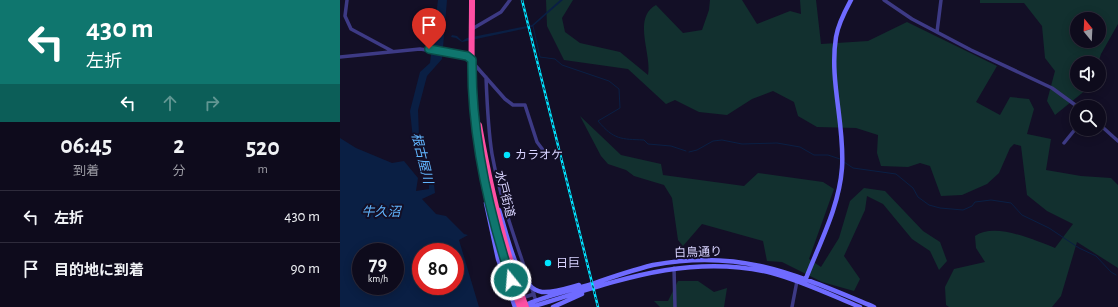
<!DOCTYPE html>
<html lang="ja">
<meta charset="utf-8">
<style>
body{margin:0;font-family:"Alegreya Sans","Noto Sans JP",sans-serif;background:#1c1929;color:#f1f3f6;height:100vh;display:flex;flex-direction:column;font-size:15px;white-space:nowrap}
*{box-sizing:border-box;margin:0}
p{font-size:13px;color:#9b9ba3}
.icon{flex:none;width:22px;height:22px;fill:none;stroke:currentColor;stroke-width:2;stroke-linecap:round;stroke-linejoin:round}
.map{position:relative;flex:1;overflow:hidden}
.side{display:flex;flex-direction:column;background:#0e0b1c;width:340px}
.side>*{flex:none}
.hud{background:#0f766e;color:#fff;overflow:hidden}
.needle{width:26px;rotate:342deg}
.controls{position:absolute;left:730px;top:12px;display:grid;gap:8px}
.controls a{display:grid;place-items:center;width:36px;height:36px;border-radius:50%;background:#0e0b1c;box-shadow:0 2px 10px #0003,0 0 0 1px #2e2b3b;font-size:20px}
.speed{position:absolute;left:12px;top:243px;display:flex;gap:8px;font-size:20px;font-weight:700;text-align:center}
.speed>*{display:grid;place-content:center;width:52px;height:52px;border-radius:50%;background:#0e0b1c;box-shadow:0 2px 10px #0003,0 0 0 1px #2e2b3b;line-height:1}
.speed small{font-size:10px;font-weight:400}
.speed .limit{border:6px solid #d22;background:#fff;color:#111}
.pin{position:absolute;display:grid;place-items:center;width:34px;height:34px;color:#fff;margin:-41px -17px;border-radius:50% 50% 50% 0;rotate:-45deg;box-shadow:0 0 4px #0007}
.pin .icon{rotate:45deg}
.me{position:absolute;width:44px;margin:-22px;rotate:343deg;stroke-linejoin:round;filter:drop-shadow(0 0 3px #0008)}
.turn{display:flex;align-items:center;gap:14px;height:84px;padding:0 20px;font-size:18px}
.turn .icon{width:52px;height:52px;stroke-width:2.5}
.turn b{display:block;font-size:28px;line-height:34px}
.lanes{display:flex;align-items:center;height:38px;padding:0 20px;background:#0003;justify-content:center;gap:20px;direction:ltr}
.lanes .off{opacity:.35}
.eta{display:flex;justify-content:space-evenly;align-items:center;height:68px;text-align:center}
.eta b{font-size:24px;font-weight:700;line-height:28px}
ul{padding:0;list-style:none}
li{display:flex;align-items:center;gap:12px;height:52px;padding:0 20px;border-top:1px solid #2e2b3b}
li div{flex:1}
li b{display:block;font-size:15px}
li em{font-style:normal}
main{display:flex;flex:1;min-height:0}
.map>svg:first-child{display:block}
.green{fill:#12302f;fill-rule:evenodd}
.water{fill:#0a1f44;fill-rule:evenodd}
.lines{fill:none;stroke-linecap:round;stroke-linejoin:round}
.stream{stroke:#0a1f44;stroke-width:1}
.street{stroke:#3d3a85;stroke-width:3.5}
.secondary{stroke:#6f6bff;stroke-width:4.5}
.highway{stroke:#ff4fa3;stroke-width:6}
.rail-casing{stroke:#00e5ff;stroke-width:2.5}
.rail{stroke:#130f26;stroke-width:1;stroke-dasharray:3;stroke-linecap:butt}
.route-casing{stroke:#0a4d48;stroke-width:10}
.route{stroke:#0f766e;stroke-width:7}
.poi-dot{fill:#00e5ff;stroke:#130f26;stroke-width:1.5}
.labels{text-anchor:middle;stroke-width:4;stroke-linejoin:round;paint-order:stroke}
.poi-label{font-size:12px;fill:#d9d4ff;stroke:#130f26;text-anchor:start}
.street-label{font-size:12px;fill:#d9d4ff;stroke:#130f26}
.water-label{font-size:13px;font-style:italic;fill:#62b6ff;stroke:#130f26}
</style>
<main>
<section class="side">
<div class="hud">
<div class="turn"><svg class="icon" aria-label="left" viewBox="0 0 24 24"><path d="M17 20v-9H6M10 6l-5 5 5 5"/></svg><div><b>430 m</b>左折</div></div>
<div class="lanes"><svg class="icon" aria-label="left" viewBox="0 0 24 24"><path d="M17 20v-9H6M10 6l-5 5 5 5"/></svg><svg class="icon off" aria-label="ahead" viewBox="0 0 24 24"><path d="M12 20V5M6 11l6-6 6 6"/></svg><svg class="icon off" aria-label="right" viewBox="0 0 24 24"><path d="M7 20v-9h11M14 6l5 5-5 5"/></svg></div>
</div>
<div class="eta">
<div><b>06:45</b><p>到着</p></div>
<div><b>2</b><p>分</p></div>
<div><b>520</b><p>m</p></div>
</div>
<ul>
<li><svg class="icon" aria-label="left" viewBox="0 0 24 24"><path d="M17 20v-9H6M10 6l-5 5 5 5"/></svg><div><b>左折</b></div><em>430 m</em></li>
<li><svg class="icon" aria-label="arrive" viewBox="0 0 24 24"><path d="M6 21V4h12l-3 4 3 4H6"/></svg><div><b>目的地に到着</b></div><em>90 m</em></li>
</ul>
</section>
<div class="map">
<svg width="778" height="307" viewBox="0 0 778 307">
<rect width="100%" height="100%" fill="#130f26"/>
<path class="green" d="M 206,0 L 233,0 L 222,18 L 225,32 L 240,43 L 280,52 L 308,75 C 312,54 292,18 316,5 L 343,33 L 362,30 L 369,10 L 370,0 L 402,0 L 417,24 L 450,11 L 461,14 L 460,0 L 476,0 L 481,44 L 528,41 L 567,22 L 657,66 L 636,102 L 660,115 L 670,97 L 689,99 L 694,109 L 687,134 L 711,139 L 706,170 L 741,176 L 771,178 L 778,185 L 778,268 L 737,242 L 721,296 L 712,307 L 609,307 L 606,305 L 605,287 L 614,269 L 645,262 L 636,248 L 635,236 C 655,222 694,240 715,248 L 733,224 L 707,211 L 687,195 L 681,146 L 674,144 L 670,148 L 659,173 L 647,184 L 622,195 L 601,196 L 590,166 L 580,163 L 568,167 L 541,166 L 537,153 L 538,135 L 516,128 L 477,127 L 458,116 L 454,102 L 433,91 L 412,99 L 387,115 L 359,112 L 335,100 L 326,104 L 288,69 L 224,60 L 207,26 Z
M 640,0 L 778,0 L 778,24 L 761,54 L 758,63 L 737,63 L 737,85 L 752,85 L 715,115 L 707,101 L 715,71 L 705,58 L 702,26 L 684,3 L 640,3 ZM 737,19 L 759,19 L 759,41 L 737,41 Z
M 240,116 L 281,155 L 321,164 L 323,175 L 404,186 L 418,173 L 483,182 L 494,189 L 469,259 L 481,267 L 499,238 L 510,201 L 524,188 L 545,191 L 583,231 L 600,242 L 607,261 L 599,270 L 590,251 L 572,239 L 543,204 L 527,196 L 525,210 L 504,256 L 520,279 L 514,291 L 482,282 L 442,262 L 427,261 L 423,241 L 362,224 L 343,246 L 338,240 L 332,198 L 324,185 L 294,176 L 286,170 L 268,164 L 261,156 Z
M 338,281 L 358,281 L 374,292 L 387,288 L 384,307 L 320,307 L 314,301 L 328,301 Z"/>
<path class="water" d="M 98,0 L 107,0 L 102,59 L 87,76 L 78,110 L 79,137 L 85,152 L 85,161 L 93,176 L 95,193 L 82,199 L 96,214 L 106,216 L 124,234 L 128,235 L 119,240 L 139,307 L 0,307 L 0,138 L 16,148 L 52,163 L 64,161 L 78,178 L 76,191 L 89,189 L 89,181 L 79,163 L 80,154 L 73,139 L 70,111 L 80,72 L 90,63 ZM 21,252 L 55,252 L 55,286 L 21,286 ZM 81,252 L 115,252 L 115,286 L 81,286 Z
M 220,0 L 223,0 L 192,27 L 122,42 L 116,38 L 111,37 L 112,35 L 117,36 L 122,41 L 127,38 L 192,25 Z"/>
<g class="lines">
<path class="stream" d="M 193,26 L 200,57 L 215,59 L 222,65 L 269,81 L 279,89 L 280,108 L 258,121 C 274,140 281,139 304,140 L 308,144 L 331,146 L 346,151
M 349,152 L 357,150 L 373,141 L 382,140 L 402,144 L 437,143 L 460,147 L 474,155 L 488,155 L 500,159
M 504,162 L 513,168 L 556,174 L 573,188 L 578,197 L 589,205 L 600,208 L 623,210 L 632,206 L 635,202 L 651,200 L 671,203 L 682,215 L 709,228 L 739,248 L 756,256 L 771,272 L 776,275"/>
<path class="street" d="M 7,0 L 5,16 L 11,29 L 52,51
M 544,0 L 572,19 L 631,50 L 712,88 L 738,107
M 132,29 L 161,12 L 170,0
M 597,32 L 601,0
M 0,57 L 80,49 L 127,56 L 165,99 L 173,105 L 185,105 L 197,142 L 203,150
M 146,77 C 147,102 148,129 152,154 C 161,204 180,253 196,301
M 759,124 L 778,141
M 724,143 L 737,127
M 334,268 L 335,307
M 182,298 L 194,294
M 452,307 L 457,281"/>
<path class="secondary" d="M 146,203 L 158,259 L 175,307
M 159,210 C 167,232 176,288 202,292 C 214,293 228,288 239,285
M 465,281 C 479,244 499,208 502,168 C 505,124 489,81 496,37 C 498,25 505,11 511,0
M 183,306 C 204,296 229,291 252,284 C 272,277 293,270 313,265 C 400,248 457,275 534,307
M 191,307 C 271,283 347,252 432,273 C 462,281 491,295 520,307
M 213,307 L 242,294"/>
<path class="highway" d="M 132,0 C 132,28 131,57 132,85 C 134,158 154,239 180,307
M 139,125 C 150,186 164,249 186,307"/>
<defs>
<path id="rail" d="M 182,0 L 258,307"/>
</defs>
<use href="#rail" class="rail-casing"/>
<use href="#rail" class="rail"/>
</g>
<g class="lines">
<defs>
<path id="route" d="M 89,49 L 127,56 L 132,60 C 131,134 148,209 171,280"/>
</defs>
<use href="#route" class="route-casing"/>
<use href="#route" class="route"/>
</g>
<g class="poi-dot">
<circle cx="167" cy="155" r="4"/>
<circle cx="208" cy="263" r="4"/>
</g>
<g class="labels">
<g class="poi-label">
<text x="175" y="159">カラオケ</text>
<text x="216" y="267">日巨</text>
</g>
<g class="street-label">
<text transform="translate(165 194) rotate(76)" y="4">水戸街道</text>
<text transform="translate(358 252) rotate(-2)" y="4">白鳥通り</text>
</g>
<g class="water-label">
<text transform="translate(83 158) rotate(76)" y="5">根古屋川</text>
<text x="41" y="216">牛久沼</text>
</g>
</g>
</svg>
<div class="controls">
<a><svg class="needle" viewBox="-14 -14 28 28"><path d="M0-13l5 13h-10z" fill="#e53935"/><path d="M0 13l5-13h-10z" fill="#9b9ba3"/></svg></a>
<a><svg class="icon" aria-label="sound" viewBox="0 0 24 24"><path d="M4 9h4l5-4v14l-5-4H4zM17 9q2 3 0 6"/></svg></a>
<a><svg class="icon" aria-label="search" viewBox="0 0 24 24"><circle cx="10" cy="10" r="6"/><path d="M15 15l6 6"/></svg></a>
</div>
<div class="speed"><div>79<small>km/h</small></div><div class="limit">80</div></div>
<div class="pin" style="left:89px;top:49px;background:#d93025"><svg class="icon" aria-label="arrive" viewBox="0 0 24 24"><path d="M6 21V4h12l-3 4 3 4H6"/></svg></div>
<svg class="me" style="left:171px;top:280px" viewBox="-20 -20 40 40"><circle r="17" fill="#0f766e" stroke="#fff" stroke-width="3"/><path d="M0-11L8 9 0 5-8 9z" fill="#fff"/></svg>
</div>
</main>
